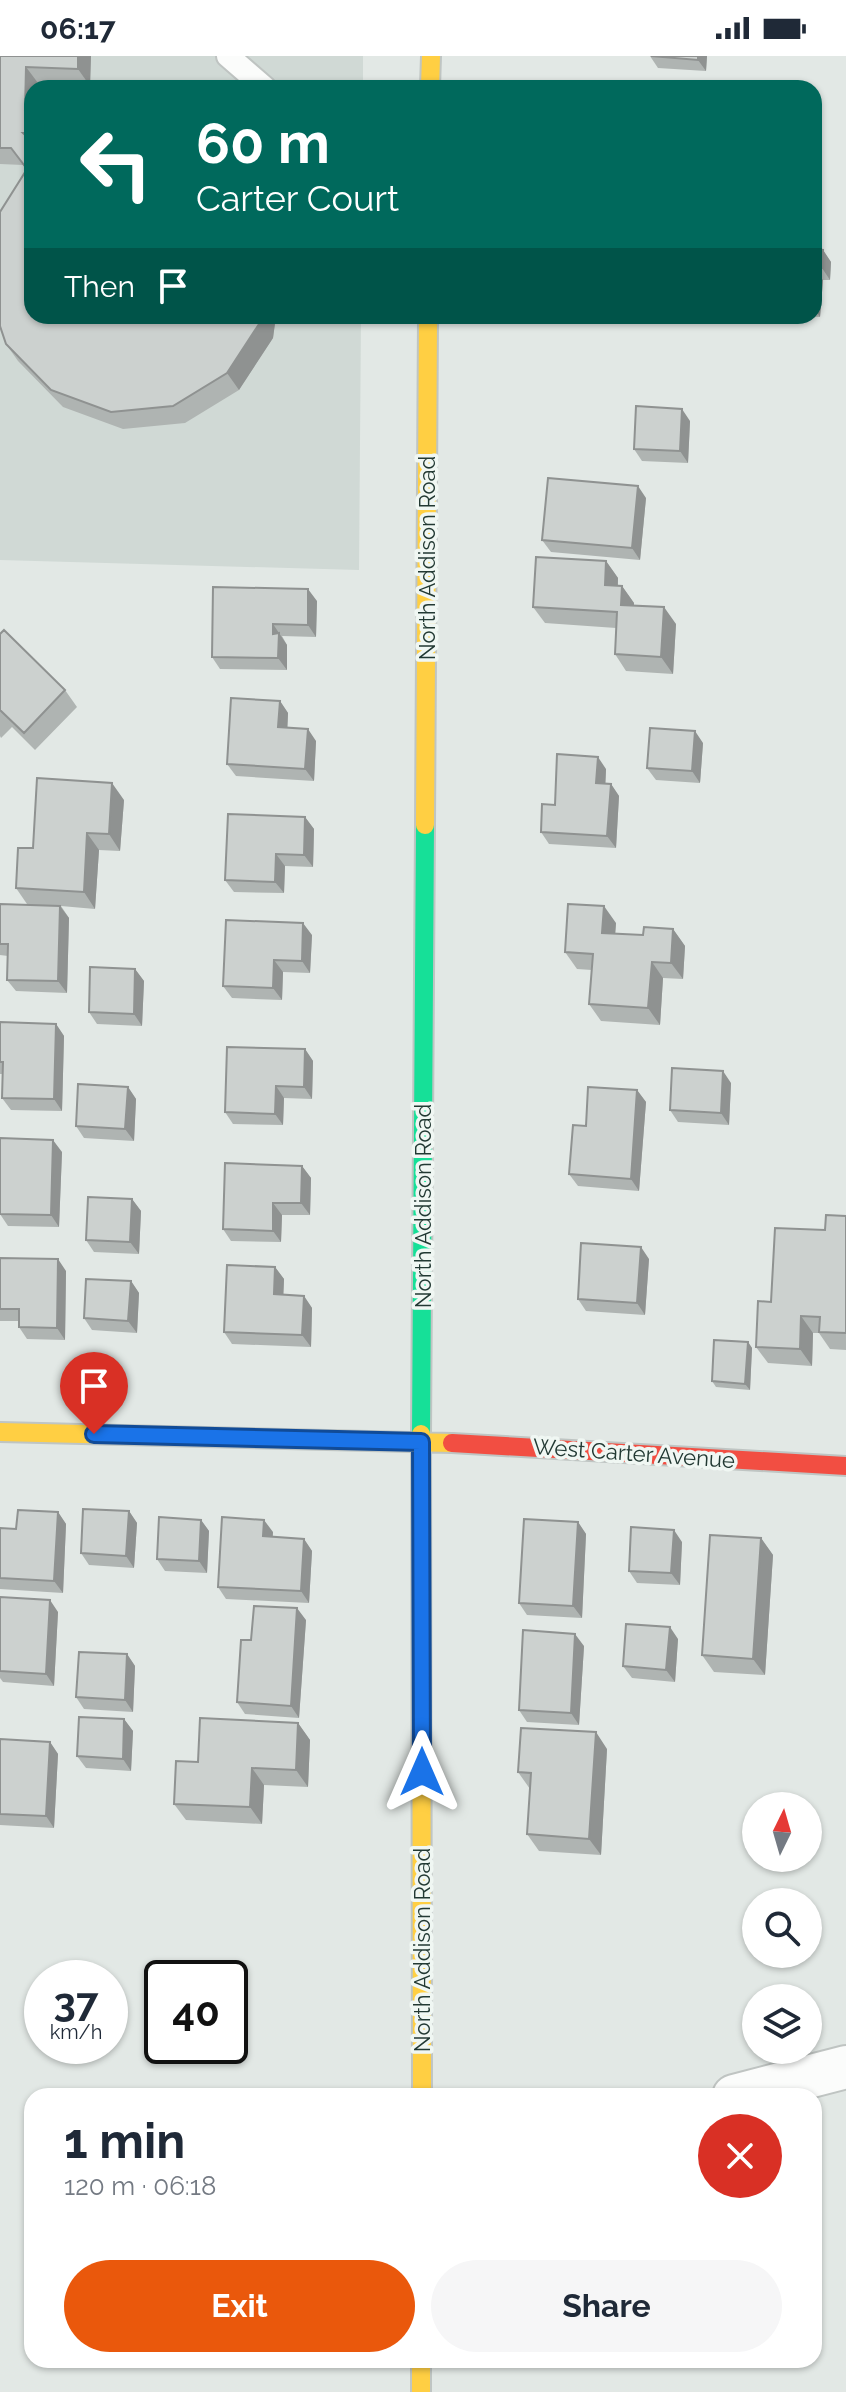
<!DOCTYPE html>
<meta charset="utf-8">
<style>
body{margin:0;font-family:Raleway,sans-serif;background:#f6f6f7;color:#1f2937;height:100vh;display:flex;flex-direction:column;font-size:30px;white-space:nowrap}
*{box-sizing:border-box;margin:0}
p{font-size:26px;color:#747a83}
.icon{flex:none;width:44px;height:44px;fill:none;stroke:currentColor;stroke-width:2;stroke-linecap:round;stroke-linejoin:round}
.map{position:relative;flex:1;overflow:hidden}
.panel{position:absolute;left:24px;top:2032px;width:798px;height:280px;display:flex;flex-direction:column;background:#fff;border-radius:24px;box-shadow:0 2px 6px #0004}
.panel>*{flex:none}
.banner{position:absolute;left:24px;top:24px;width:798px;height:244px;border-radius:24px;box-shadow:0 2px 6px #0004;background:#00695c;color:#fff;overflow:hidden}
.needle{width:52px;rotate:5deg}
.fabs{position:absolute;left:742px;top:1736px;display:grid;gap:16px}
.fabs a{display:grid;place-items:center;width:80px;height:80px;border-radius:50%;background:#fff;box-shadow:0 2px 6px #0004;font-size:40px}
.speed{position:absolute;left:24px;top:1904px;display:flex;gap:16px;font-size:40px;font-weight:700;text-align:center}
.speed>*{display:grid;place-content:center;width:104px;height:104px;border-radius:50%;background:#fff;box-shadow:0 2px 6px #0004;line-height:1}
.speed small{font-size:20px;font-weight:400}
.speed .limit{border:4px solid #111;border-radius:12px;background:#fff;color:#111}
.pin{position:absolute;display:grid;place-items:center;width:68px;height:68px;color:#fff;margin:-82px -34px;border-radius:50% 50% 50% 0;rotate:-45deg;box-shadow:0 0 8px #0007}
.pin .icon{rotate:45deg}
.me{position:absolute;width:88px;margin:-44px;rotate:0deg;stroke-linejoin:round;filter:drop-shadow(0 0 6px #0008)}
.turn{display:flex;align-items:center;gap:28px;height:168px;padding:0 40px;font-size:36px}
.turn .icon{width:104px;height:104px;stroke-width:2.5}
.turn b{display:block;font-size:56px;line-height:68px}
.then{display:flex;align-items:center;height:76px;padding:0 40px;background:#0003;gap:16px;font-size:30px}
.round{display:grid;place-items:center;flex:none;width:84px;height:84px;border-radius:42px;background:#f6f6f7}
.head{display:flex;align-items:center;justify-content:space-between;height:136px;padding:0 40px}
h1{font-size:48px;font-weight:700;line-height:60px}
.button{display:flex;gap:16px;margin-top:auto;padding:16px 40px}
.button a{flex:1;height:92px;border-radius:48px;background:#ea580c;color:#fff;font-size:32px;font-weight:700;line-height:92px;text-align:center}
.button a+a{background:#f6f6f7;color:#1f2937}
.status{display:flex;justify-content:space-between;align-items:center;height:56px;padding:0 40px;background:#fff;direction:ltr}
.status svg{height:22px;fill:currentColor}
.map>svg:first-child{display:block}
.built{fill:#d0d9d5}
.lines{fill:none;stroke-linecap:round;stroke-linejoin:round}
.lane-casing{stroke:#bfc4c2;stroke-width:26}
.street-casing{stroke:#bfc4c2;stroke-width:46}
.fast-casing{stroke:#bfc5c3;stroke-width:22}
.slow-casing{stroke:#bfc5c3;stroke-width:22}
.jam-casing{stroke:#bfc5c3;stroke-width:22}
.lane{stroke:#fbfcfb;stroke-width:22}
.street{stroke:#fbfcfb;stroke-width:42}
.fast{stroke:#16e098;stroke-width:18}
.slow{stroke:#ffcf43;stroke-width:18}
.jam{stroke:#f24e42;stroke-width:18}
.wall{fill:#afb4b2}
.shaded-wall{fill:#8f9291}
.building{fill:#ccd1cf;stroke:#8f9291;stroke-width:2}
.route-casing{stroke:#114b97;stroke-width:20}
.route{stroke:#1a73e8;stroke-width:14}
.labels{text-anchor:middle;stroke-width:7;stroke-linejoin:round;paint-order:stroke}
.street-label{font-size:22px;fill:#223933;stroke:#f0f7f3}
</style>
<div class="status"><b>06:17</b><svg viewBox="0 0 49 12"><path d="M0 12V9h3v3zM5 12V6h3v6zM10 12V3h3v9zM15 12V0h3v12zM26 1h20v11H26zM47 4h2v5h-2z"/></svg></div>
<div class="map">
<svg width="846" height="2336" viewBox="0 0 846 2336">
<rect width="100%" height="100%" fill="#e2e8e5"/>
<path class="built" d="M 0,0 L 363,0 L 363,32 L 32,32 L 32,260 L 361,260 L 359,514 L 0,504 Z"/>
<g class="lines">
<defs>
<path id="lane" d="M 228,0 L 265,32"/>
<path id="street" d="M 734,2040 L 846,2011"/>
<path id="fast" d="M 421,1378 L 425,769"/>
<path id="slow" d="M 430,32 L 431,0
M 425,769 L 428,260
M 0,1376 L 452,1387
M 421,1378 L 422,2040
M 421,2304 L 421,2336"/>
<path id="jam" d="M 452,1387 L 846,1410"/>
</defs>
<use href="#lane" class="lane-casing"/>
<use href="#street" class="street-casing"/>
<use href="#fast" class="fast-casing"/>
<use href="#slow" class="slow-casing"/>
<use href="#jam" class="jam-casing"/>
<use href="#lane" class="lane"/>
<use href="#street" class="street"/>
<use href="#fast" class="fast"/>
<use href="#slow" class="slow"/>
<use href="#jam" class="jam"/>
</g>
<path class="wall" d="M 0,0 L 91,0 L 90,30 L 38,27 L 32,32 L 32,260 L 276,260 L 273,282 L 239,334 L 185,367 L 123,373 L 63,351 L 18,305 L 6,288 L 26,113 L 23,109 L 0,108 Z
M 650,0 L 707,0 L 706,15 L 658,12 Z
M 814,193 L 823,194 L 831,206 L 830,224 L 823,224 L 820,261 L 805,260 L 814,260 Z
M 688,260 L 735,260 L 735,267 L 691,264 Z
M 690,365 L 688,407 L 642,405 L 634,393 Z
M 646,442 L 640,504 L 551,496 L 542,484 Z
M 606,505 L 618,522 L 618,530 L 622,530 L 634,547 L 634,550 L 676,568 L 673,618 L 626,615 L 615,598 L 616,572 L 545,567 L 533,551 Z
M 317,545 L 316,581 L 282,580 L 287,589 L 287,614 L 220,613 L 212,601 Z
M 0,578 L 65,634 L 77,651 L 35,694 L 12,671 L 1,682 L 0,680 Z
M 280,645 L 288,657 L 287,672 L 316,685 L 314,725 L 236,720 L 227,708 Z
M 703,687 L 700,727 L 656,724 L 647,712 Z
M 606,713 L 605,728 L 611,728 L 619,740 L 616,792 L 549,788 L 541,776 L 555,749 Z
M 124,744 L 120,795 L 99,794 L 95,853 L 61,850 L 69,862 L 67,937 L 16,935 L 7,924 L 8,900 L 0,899 L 0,848 L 27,848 L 16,832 L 33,792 Z
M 305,761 L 314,773 L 313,811 L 285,810 L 284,837 L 234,836 L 225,824 Z
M 616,867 L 615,878 L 643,879 L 673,873 L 685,890 L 683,923 L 663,922 L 660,969 L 601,965 L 589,948 L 592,914 L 577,913 L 565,896 Z
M 312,879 L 310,917 L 283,916 L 282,944 L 232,942 L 223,930 Z
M 135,913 L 144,925 L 142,970 L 97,968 L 89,956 Z
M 0,966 L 56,968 L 64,980 L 62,1055 L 11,1054 L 2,1042 L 3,1018 L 0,1018 Z
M 305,993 L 313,1005 L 312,1043 L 284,1042 L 283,1069 L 233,1068 L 225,1056 Z
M 731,1027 L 729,1069 L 678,1066 L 670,1054 Z
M 128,1031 L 136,1043 L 134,1085 L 84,1082 L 76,1070 Z
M 637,1034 L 646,1046 L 639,1135 L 578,1130 L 569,1118 L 586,1070 Z
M 0,1082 L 62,1096 L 59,1171 L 8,1170 L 0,1158 Z
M 302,1110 L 311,1122 L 310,1159 L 282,1159 L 281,1186 L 231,1185 L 223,1173 Z
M 132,1143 L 141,1155 L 139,1198 L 94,1196 L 86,1184 Z
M 846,1160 L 846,1294 L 830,1293 L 819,1277 L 813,1277 L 812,1310 L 768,1307 L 756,1291 L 825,1174 Z
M 0,1202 L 66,1215 L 65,1284 L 27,1283 L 19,1271 L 19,1265 L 0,1265 Z
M 649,1203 L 645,1259 L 586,1255 L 578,1243 Z
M 275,1211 L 284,1223 L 283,1239 L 304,1240 L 312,1252 L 311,1291 L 232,1288 L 224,1276 Z
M 131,1225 L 139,1237 L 137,1277 L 92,1274 L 84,1262 Z
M 748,1286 L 752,1292 L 750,1334 L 716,1331 L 712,1325 Z
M 129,1455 L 137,1467 L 134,1512 L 89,1509 L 81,1497 Z
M 58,1456 L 66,1468 L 63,1537 L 0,1533 L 0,1472 L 16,1473 Z
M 201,1464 L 209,1475 L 207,1517 L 165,1515 L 157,1503 Z
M 578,1466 L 586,1478 L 582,1562 L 527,1559 L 519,1547 Z
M 273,1476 L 272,1481 L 304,1483 L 312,1495 L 309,1547 L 226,1543 L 218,1531 Z
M 761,1482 L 773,1499 L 765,1619 L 714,1616 L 702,1599 Z
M 682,1486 L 680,1529 L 637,1527 L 629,1515 Z
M 0,1541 L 58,1556 L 54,1630 L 3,1626 L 0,1622 Z
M 306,1564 L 299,1662 L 245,1658 L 237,1646 L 251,1584 Z
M 678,1583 L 675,1626 L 632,1622 L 623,1610 Z
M 584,1590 L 579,1669 L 527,1666 L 519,1654 Z
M 127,1598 L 135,1610 L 133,1656 L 84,1653 L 76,1641 Z
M 124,1663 L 133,1675 L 131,1715 L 86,1712 L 77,1700 Z
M 298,1667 L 310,1684 L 308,1731 L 264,1729 L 262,1768 L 186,1764 L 174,1748 L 198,1706 Z
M 0,1683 L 50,1686 L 58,1698 L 54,1772 L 0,1769 Z
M 607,1693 L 601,1799 L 539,1795 L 527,1778 L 530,1733 L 518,1716 Z"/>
<path class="shaded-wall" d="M 78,0 L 91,0 L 90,30 L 78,13 Z
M 698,0 L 707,0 L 706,15 L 698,4 Z
M 26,11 L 38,27 L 38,32 L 32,32 L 32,64 L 25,54 Z
M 823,194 L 831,206 L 830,224 L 822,212 Z
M 814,212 L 823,224 L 820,261 L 814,252 Z
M 262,260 L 276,260 L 273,282 L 239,334 L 227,317 Z
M 682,353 L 690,365 L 688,407 L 680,395 Z
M 638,430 L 646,442 L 640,504 L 632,492 Z
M 606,505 L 618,522 L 617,546 L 605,529 Z
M 622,530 L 634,547 L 633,566 L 621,549 Z
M 308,533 L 317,545 L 316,581 L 308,569 Z
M 664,551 L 676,568 L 673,618 L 661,601 Z
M 273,568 L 287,589 L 287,614 L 278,602 L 273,578 Z
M 280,645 L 288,657 L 287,683 L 278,671 Z
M 308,673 L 316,685 L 314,725 L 305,713 Z
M 695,675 L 703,687 L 700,727 L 692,715 Z
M 598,701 L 606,713 L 605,739 L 596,727 Z
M 112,727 L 124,744 L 120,795 L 109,778 Z
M 611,728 L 619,740 L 616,792 L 607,780 Z
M 305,761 L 314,773 L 313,811 L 304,799 Z
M 87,777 L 99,794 L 95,853 L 84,836 Z
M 276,798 L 285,810 L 284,837 L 275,826 Z
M 60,850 L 69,862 L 67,937 L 58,925 Z
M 604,850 L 616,867 L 614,894 L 602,877 Z
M 303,867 L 312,879 L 310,917 L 302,905 Z
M 673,873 L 685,890 L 683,923 L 671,907 Z
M 274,904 L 283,916 L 282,944 L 273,932 Z
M 652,906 L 663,922 L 660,969 L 648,952 Z
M 135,913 L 144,925 L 142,970 L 134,958 Z
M 56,968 L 64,980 L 62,1055 L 54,1043 Z
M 305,993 L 313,1005 L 312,1043 L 304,1031 Z
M 723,1015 L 731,1027 L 729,1069 L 721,1057 Z
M 276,1030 L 284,1042 L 283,1069 L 275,1058 Z
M 128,1031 L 136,1043 L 134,1085 L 125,1073 Z
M 637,1034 L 646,1046 L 639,1135 L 631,1123 Z
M 53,1084 L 62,1096 L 59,1171 L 51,1159 Z
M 302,1110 L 311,1122 L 310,1159 L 301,1147 Z
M 132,1143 L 141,1155 L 139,1198 L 130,1186 Z
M 273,1147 L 282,1159 L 281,1186 L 273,1175 Z
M 641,1191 L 649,1203 L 645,1259 L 637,1247 Z
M 58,1203 L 66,1215 L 65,1284 L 57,1272 Z
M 275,1211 L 284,1223 L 283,1250 L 274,1238 Z
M 131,1225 L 139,1237 L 137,1277 L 128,1265 Z
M 304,1240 L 312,1252 L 311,1291 L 302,1279 Z
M 801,1260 L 813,1277 L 812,1310 L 800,1293 Z
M 748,1286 L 752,1292 L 750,1334 L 745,1328 Z
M 129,1455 L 137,1467 L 134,1512 L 126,1500 Z
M 58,1456 L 66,1468 L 63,1537 L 54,1525 Z
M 201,1464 L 209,1475 L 207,1517 L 199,1505 Z
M 264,1464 L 273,1476 L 272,1492 L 263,1480 Z
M 578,1466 L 586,1478 L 582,1562 L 573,1550 Z
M 674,1474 L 682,1486 L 680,1529 L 671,1517 Z
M 761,1482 L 773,1499 L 765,1619 L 753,1603 Z
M 304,1483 L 312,1495 L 309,1547 L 301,1535 Z
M 50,1544 L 58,1556 L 54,1630 L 46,1618 Z
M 297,1552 L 306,1564 L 299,1662 L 291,1650 Z
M 670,1571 L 678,1583 L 675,1626 L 666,1614 Z
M 575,1578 L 584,1590 L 579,1669 L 571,1657 Z
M 127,1598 L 135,1610 L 133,1656 L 125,1644 Z
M 124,1663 L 133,1675 L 131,1715 L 123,1703 Z
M 298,1667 L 310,1684 L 308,1731 L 296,1714 Z
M 596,1676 L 607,1693 L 601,1799 L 589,1783 Z
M 50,1686 L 58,1698 L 54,1772 L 46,1760 Z
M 252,1712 L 264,1729 L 262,1768 L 250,1751 Z"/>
<path class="building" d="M 0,0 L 78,0 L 78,13 L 26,11 L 25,54 L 32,54 L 32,77 L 23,77 L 32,85 L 32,260 L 262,260 L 261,265 L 227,317 L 173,350 L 111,356 L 51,334 L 6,288 L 0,270 L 0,156 L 27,113 L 11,92 L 0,92 Z
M 651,0 L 698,0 L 698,4 Z
M 814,193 L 823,194 L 822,212 L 814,212 L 814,218 Z
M 636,350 L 682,353 L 680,395 L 634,393 Z
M 548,422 L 638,430 L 632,492 L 542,484 Z
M 536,501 L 606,505 L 605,529 L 622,530 L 621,549 L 664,551 L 661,601 L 615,598 L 617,556 L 533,551 Z
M 213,531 L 308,533 L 308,569 L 273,568 L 273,578 L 279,577 L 278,602 L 212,601 Z
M 4,574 L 65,634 L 24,677 L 0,654 L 0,578 Z
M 231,642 L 280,645 L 278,671 L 308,673 L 305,713 L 227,708 Z
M 650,672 L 695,675 L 692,715 L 647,712 Z
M 557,698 L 598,701 L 596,727 L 611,728 L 607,780 L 541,776 L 542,748 L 555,749 Z
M 37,722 L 112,727 L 109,778 L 87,777 L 84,836 L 16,832 L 18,792 L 33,792 Z
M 228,758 L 305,761 L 304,799 L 276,798 L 275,826 L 225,824 Z
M 0,848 L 60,850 L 58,925 L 7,924 L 8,888 L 0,888 Z
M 568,848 L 604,850 L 602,877 L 643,879 L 644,871 L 673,873 L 671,907 L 652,906 L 648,952 L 589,948 L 593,898 L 565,896 Z
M 226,864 L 303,867 L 302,905 L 274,904 L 273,932 L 223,930 Z
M 90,911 L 135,913 L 134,958 L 89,956 Z
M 0,966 L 56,968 L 54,1043 L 2,1042 L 3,1006 L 0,1006 Z
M 227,991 L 305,993 L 304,1031 L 276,1030 L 275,1058 L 225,1056 Z
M 672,1012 L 723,1015 L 721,1057 L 670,1054 Z
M 78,1028 L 128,1031 L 125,1073 L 76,1070 Z
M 588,1031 L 637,1034 L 631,1123 L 569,1118 L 573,1069 L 586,1070 Z
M 0,1082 L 53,1084 L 51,1159 L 0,1158 Z
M 225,1107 L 302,1110 L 301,1147 L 273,1147 L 273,1175 L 223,1173 Z
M 88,1141 L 132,1143 L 130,1186 L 86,1184 Z
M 826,1159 L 846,1160 L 846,1277 L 819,1276 L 820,1261 L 801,1260 L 800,1293 L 756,1291 L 758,1245 L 771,1246 L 775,1172 L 825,1174 Z
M 581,1187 L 641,1191 L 637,1247 L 578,1243 Z
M 0,1202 L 58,1203 L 57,1272 L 19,1271 L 19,1253 L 0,1253 Z
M 227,1209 L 275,1211 L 274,1238 L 304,1240 L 302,1279 L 224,1276 Z
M 86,1223 L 131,1225 L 128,1265 L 84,1262 Z
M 714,1284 L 748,1286 L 745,1328 L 712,1325 Z
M 83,1453 L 129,1455 L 126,1500 L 81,1497 Z
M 18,1454 L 58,1456 L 54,1525 L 0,1522 L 0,1472 L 16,1473 Z
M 159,1461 L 201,1464 L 199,1505 L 157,1503 Z
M 222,1461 L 264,1464 L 263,1480 L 304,1483 L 301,1535 L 218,1531 Z
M 524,1463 L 578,1466 L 573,1550 L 519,1547 Z
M 631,1471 L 674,1474 L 671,1517 L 629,1515 Z
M 710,1479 L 761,1482 L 753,1603 L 702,1599 Z
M 0,1541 L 50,1544 L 46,1618 L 0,1615 Z
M 254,1550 L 297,1552 L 291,1650 L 237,1646 L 241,1584 L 251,1584 Z
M 626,1568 L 670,1571 L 666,1614 L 623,1610 Z
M 523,1574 L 575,1578 L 571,1657 L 519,1654 Z
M 79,1596 L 127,1598 L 125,1644 L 76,1641 Z
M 79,1661 L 124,1663 L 123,1703 L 77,1700 Z
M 200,1662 L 298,1667 L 296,1714 L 252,1712 L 250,1751 L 174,1748 L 176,1705 L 198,1706 Z
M 521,1672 L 596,1676 L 589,1783 L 527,1778 L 531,1717 L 518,1716 Z
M 0,1683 L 50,1686 L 46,1760 L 0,1758 Z"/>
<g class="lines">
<defs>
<path id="route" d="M 94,1378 L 421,1386 L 422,1716"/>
</defs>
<use href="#route" class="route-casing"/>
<use href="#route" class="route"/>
</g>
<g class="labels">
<g class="street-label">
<text transform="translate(427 502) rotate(-90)" y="8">North Addison Road</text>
<text transform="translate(423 1150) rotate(-90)" y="8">North Addison Road</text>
<text transform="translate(634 1397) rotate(4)" y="8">West Carter Avenue</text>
<text transform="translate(422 1894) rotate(-90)" y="8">North Addison Road</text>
</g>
</g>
</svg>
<div class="fabs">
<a><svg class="needle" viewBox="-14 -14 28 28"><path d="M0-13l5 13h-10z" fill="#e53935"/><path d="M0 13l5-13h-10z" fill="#747a83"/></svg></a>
<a><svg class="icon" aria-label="search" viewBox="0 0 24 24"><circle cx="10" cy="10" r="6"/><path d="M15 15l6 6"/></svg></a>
<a><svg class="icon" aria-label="layers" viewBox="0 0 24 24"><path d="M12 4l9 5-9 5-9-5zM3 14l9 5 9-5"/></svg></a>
</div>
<div class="speed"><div>37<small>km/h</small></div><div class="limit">40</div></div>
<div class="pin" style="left:94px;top:1378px;background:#d93025"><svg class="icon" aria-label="arrive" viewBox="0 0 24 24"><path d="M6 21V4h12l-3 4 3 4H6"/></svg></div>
<svg class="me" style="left:422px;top:1716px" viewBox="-20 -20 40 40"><path d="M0-17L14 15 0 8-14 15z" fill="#1a73e8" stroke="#fff" stroke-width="4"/></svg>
<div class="banner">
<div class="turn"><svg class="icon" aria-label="left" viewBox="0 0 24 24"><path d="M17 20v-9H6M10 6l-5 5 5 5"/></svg><div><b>60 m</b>Carter Court</div></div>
<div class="then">Then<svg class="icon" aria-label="arrive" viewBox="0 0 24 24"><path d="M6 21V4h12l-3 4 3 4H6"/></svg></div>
</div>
<section class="panel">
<div class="head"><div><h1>1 min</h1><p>120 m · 06:18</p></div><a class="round" style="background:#d93025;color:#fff"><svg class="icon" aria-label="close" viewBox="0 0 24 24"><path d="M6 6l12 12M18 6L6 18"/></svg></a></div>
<div class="button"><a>Exit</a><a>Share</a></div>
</section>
</div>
